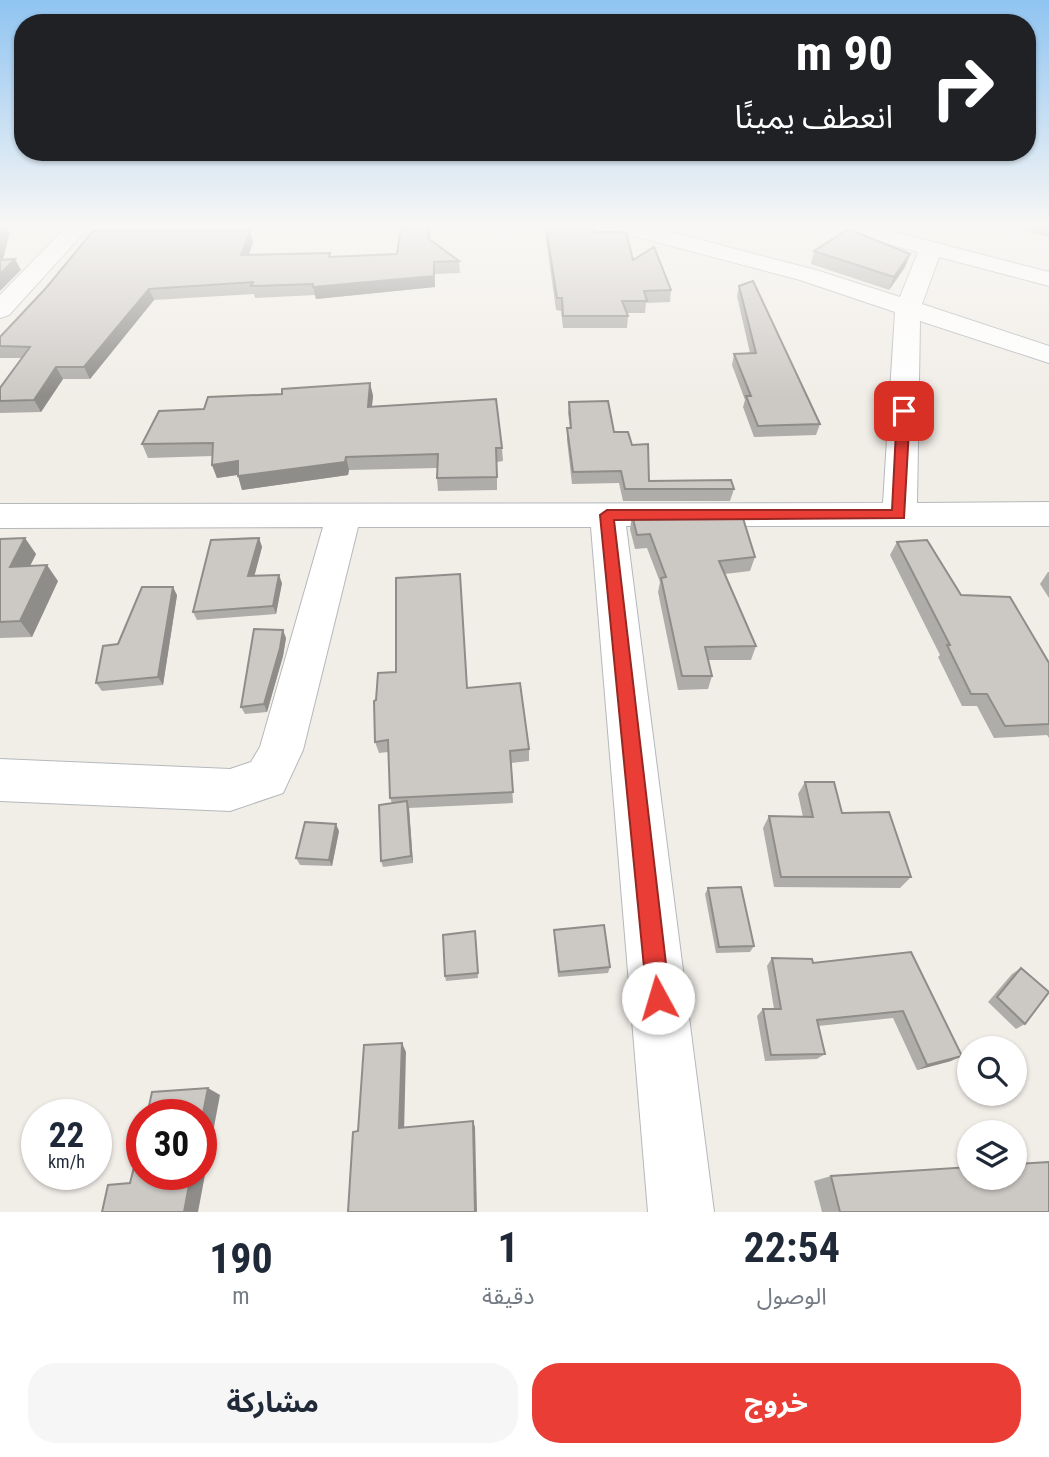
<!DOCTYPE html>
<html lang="ar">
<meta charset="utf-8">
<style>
body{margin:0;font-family:"Roboto Condensed","Noto Sans Arabic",sans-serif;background:#f6f6f7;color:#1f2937;direction:rtl;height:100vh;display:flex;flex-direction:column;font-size:26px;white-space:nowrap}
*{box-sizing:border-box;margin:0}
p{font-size:23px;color:#747a83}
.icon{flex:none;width:38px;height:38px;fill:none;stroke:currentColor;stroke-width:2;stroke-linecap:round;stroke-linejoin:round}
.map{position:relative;height:1212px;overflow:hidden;direction:ltr}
.details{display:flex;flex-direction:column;background:#fff;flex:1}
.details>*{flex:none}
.banner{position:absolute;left:14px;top:14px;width:1022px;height:147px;border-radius:28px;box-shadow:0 2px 5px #0004;direction:rtl;background:#202124;color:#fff;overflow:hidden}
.fabs{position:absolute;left:957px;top:1036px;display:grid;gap:14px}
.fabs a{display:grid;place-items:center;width:70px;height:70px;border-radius:50%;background:#fff;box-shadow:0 2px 5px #0004;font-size:35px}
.speed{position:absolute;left:21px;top:1099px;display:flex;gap:14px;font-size:35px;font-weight:700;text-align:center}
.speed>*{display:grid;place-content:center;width:91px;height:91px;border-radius:50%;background:#fff;box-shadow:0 2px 5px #0004;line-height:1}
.speed small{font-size:18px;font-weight:400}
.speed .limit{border:10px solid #d22;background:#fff;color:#111}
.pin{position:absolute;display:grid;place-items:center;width:60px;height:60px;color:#fff;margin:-30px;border-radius:14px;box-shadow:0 4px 10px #0006}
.me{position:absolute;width:77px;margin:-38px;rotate:354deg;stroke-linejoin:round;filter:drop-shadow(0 0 5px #0008)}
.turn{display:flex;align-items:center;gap:24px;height:147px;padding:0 28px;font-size:32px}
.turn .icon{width:91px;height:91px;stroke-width:2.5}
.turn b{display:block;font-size:49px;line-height:60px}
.eta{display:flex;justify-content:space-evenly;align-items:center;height:119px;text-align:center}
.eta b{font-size:42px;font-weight:700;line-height:49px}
.action{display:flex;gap:14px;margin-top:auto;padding:14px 28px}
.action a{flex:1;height:80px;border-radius:28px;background:#e93d36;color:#fff;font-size:28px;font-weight:700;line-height:80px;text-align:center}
.action a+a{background:#f6f6f7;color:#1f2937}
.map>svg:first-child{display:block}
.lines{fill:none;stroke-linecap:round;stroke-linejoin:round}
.minor-casing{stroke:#b5b8bc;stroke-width:2}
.minor{fill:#fff;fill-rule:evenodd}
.wall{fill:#afada9}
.shaded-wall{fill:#8f8d8a}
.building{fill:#ccc9c5;stroke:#8f8d8a;stroke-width:2}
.route{fill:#e93d36;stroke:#972823;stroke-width:2}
</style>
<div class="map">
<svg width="1049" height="1212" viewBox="0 0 1049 1212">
<rect width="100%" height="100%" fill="#f1eee8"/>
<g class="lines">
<defs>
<path id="minor" d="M 66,227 L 89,227 L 9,315 L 0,318 L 0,295 Z
M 616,227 L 651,227 L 816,270 L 900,297 L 918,252 L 843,232 L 840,227 L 875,227 L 1049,272 L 1049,286 L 939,257 L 922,304 L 1049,346 L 1049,363 L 920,321 L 917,503 L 1049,502 L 1049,526 L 626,526 L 714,1212 L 648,1212 L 591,527 L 358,527 L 303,750 L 283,793 L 230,811 L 0,801 L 0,759 L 230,769 L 251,762 L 260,747 L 323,527 L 0,528 L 0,504 L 883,503 L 895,312 L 800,280 L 619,232 Z"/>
</defs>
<use href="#minor" class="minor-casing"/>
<use href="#minor" class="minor"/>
</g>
<path class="wall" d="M 546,227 L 593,232 L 633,260 L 671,290 L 670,302 L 646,303 L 645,313 L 627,313 L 628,316 L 627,328 L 563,328 L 561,311 L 556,310 L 546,239 Z
M 1012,227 L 1049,227 L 1049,237 Z
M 429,239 L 459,261 L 460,273 L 435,274 L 435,287 L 316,299 L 315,295 L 255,298 L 254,294 L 154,300 L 90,379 L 63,379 L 41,412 L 0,413 L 0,388 L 22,358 L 0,358 L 0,337 L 253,242 L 249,255 L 330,253 L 331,257 L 397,254 Z
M 814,251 L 910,254 L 905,267 L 889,290 L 811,264 Z
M 739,286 L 820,424 L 816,435 L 754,437 L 743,407 L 745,400 L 732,365 L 734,354 L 750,353 L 737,296 Z
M 370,383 L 373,396 L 372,407 L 502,448 L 503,461 L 497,462 L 497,490 L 438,491 L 437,478 L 437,468 L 349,470 L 348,475 L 242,490 L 238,475 L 217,478 L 212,465 L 213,456 L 148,458 L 142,444 L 204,409 L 282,394 Z
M 569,402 L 614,432 L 649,481 L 734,489 L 730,501 L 623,501 L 619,483 L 572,484 L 567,440 L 567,428 L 570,428 L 568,413 Z
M 632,515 L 755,557 L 750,571 L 725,574 L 756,646 L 751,660 L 708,660 L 712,676 L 708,689 L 678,690 L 658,592 L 660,582 L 647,548 L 635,549 L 630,529 Z
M 259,538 L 262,547 L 254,576 L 282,583 L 276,614 L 197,620 L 193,612 Z
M 0,539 L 36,554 L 30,566 L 58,581 L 32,637 L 0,638 Z
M 897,542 L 961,595 L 1049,663 L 1049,738 L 1047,735 L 994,738 L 977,706 L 962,706 L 938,657 L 940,655 L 890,555 Z
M 1048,572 L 1049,572 L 1049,598 L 1040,584 Z
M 177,595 L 163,685 L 102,691 L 96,683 L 118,644 Z
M 286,638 L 283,656 L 267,712 L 245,714 L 241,707 Z
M 468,688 L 529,749 L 529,761 L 511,763 L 513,803 L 409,808 L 413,863 L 383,867 L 381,861 L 392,803 L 390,798 L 388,752 L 379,753 L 375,742 Z
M 805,782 L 842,813 L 911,877 L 900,888 L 774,887 L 763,828 L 769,816 L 803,817 L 798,794 Z
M 339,831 L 332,866 L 300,865 L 296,858 Z
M 708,888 L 754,946 L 750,952 L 716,953 L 705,894 Z
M 554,930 L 610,967 L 608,973 L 558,977 L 554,936 Z
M 475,931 L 478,978 L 446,981 L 445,976 Z
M 911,952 L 951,1061 L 917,1070 L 893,1018 L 818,1026 L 825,1054 L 817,1059 L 765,1061 L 757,1016 L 763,1009 L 774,1009 L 767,966 L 772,958 L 813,963 Z
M 1021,968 L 1025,1024 L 1016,1029 L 988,1002 L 1012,974 Z
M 831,1176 L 1049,1212 L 822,1212 L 814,1181 Z"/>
<path class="shaded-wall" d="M 3,227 L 7,227 L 10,232 L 0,271 L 0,239 Z
M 250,231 L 253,242 L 245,267 L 241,255 Z
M 910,254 L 905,267 L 889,290 L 894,277 Z
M 15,259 L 21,270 L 0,291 L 0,274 Z
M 434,262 L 435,287 L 316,299 L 313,287 Z
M 149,289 L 154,300 L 90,379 L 84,367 Z
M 56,367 L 63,379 L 41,412 L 34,400 Z
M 370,383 L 373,396 L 370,420 L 368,407 Z
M 346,457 L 349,470 L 348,475 L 242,490 L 238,476 Z
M 238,461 L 243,474 L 217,478 L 212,465 Z
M 25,538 L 36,554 L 22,582 L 10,567 Z
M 259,538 L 262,547 L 252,585 L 248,576 Z
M 47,565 L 58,581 L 32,637 L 20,621 Z
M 279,575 L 282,583 L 276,614 L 273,606 Z
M 173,587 L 177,595 L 163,685 L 158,677 Z
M 283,630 L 286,638 L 283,656 L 267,712 L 264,704 Z
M 407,801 L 409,808 L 413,863 L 411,856 Z
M 336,824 L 339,831 L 332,866 L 329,860 Z
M 402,1043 L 406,1052 L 404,1133 L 399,1128 Z
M 962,1056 L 951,1061 L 917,1070 L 927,1065 Z
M 208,1088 L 220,1095 L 198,1212 L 184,1212 L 191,1174 L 201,1174 L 201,1123 Z
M 473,1121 L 475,1127 L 477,1212 L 475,1212 Z"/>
<path class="building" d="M 0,227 L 3,227 L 0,239 Z
M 401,227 L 428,227 L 429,239 L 459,261 L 434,262 L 434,276 L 313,287 L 313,284 L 251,286 L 253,282 L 149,289 L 84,367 L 56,367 L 34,400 L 0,401 L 0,388 L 30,347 L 0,346 L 0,337 L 46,288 L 93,231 L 250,231 L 241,255 L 330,253 L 329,257 L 397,254 Z
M 546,227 L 593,227 L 593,232 L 626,232 L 633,260 L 654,247 L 671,290 L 644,291 L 647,301 L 622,301 L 628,316 L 563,316 L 562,298 L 557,298 Z
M 848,229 L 910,254 L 894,277 L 814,251 Z
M 15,259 L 0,274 L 0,260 Z
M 753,281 L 820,424 L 758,426 L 746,396 L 751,396 L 734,354 L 756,353 L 739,286 Z
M 370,383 L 368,407 L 496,399 L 502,448 L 496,448 L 497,477 L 437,478 L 438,454 L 346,457 L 345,462 L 238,476 L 238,461 L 212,465 L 213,443 L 142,444 L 159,411 L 204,409 L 208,397 L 282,394 L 282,389 Z
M 608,401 L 614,432 L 628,432 L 632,445 L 648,444 L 649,481 L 731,480 L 734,489 L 625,489 L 621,471 L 573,472 L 567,428 L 571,428 L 569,402 Z
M 632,515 L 742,515 L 755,557 L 719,561 L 756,646 L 705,647 L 712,676 L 682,676 L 661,578 L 666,577 L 650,534 L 637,535 Z
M 25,538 L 10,567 L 47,565 L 20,621 L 0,622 L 0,539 Z
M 259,538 L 248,576 L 279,575 L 273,606 L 193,612 L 211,540 Z
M 927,540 L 961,595 L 1010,597 L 1049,663 L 1049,724 L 1005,726 L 987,694 L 971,694 L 947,645 L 950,645 L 897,542 Z
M 460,574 L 467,688 L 520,683 L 529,749 L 510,751 L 513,792 L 390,798 L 388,740 L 375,742 L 374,701 L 376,700 L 378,673 L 396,672 L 396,578 Z
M 142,587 L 173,587 L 158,677 L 96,683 L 103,646 L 118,644 Z
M 254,629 L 283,630 L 280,648 L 264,704 L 241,707 Z
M 805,782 L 834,782 L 842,813 L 889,812 L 911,877 L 781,877 L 769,816 L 813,817 Z
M 407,801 L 411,856 L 381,861 L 379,805 Z
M 305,822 L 336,824 L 329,860 L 296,858 Z
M 741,887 L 754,946 L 719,947 L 708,888 Z
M 604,925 L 610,967 L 559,972 L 554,930 Z
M 475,931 L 478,973 L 445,976 L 443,935 Z
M 911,952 L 962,1056 L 927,1065 L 903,1011 L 817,1020 L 825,1054 L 771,1055 L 763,1009 L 781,1009 L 772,958 L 812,959 L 813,963 Z
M 1021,968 L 1049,992 L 1025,1024 L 997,997 Z
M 402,1043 L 399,1128 L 473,1121 L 475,1212 L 348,1212 L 353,1132 L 358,1131 L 364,1045 Z
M 208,1088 L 201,1123 L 201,1115 L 147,1115 L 152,1092 Z
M 142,1135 L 142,1174 L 191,1174 L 184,1212 L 102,1212 L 108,1185 L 130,1183 Z
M 1049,1162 L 1049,1212 L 840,1212 L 831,1176 L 970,1167 L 970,1178 L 1015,1178 L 1015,1164 Z"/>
<linearGradient id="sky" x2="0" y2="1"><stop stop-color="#8fc4f1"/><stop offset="0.57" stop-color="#f9f7f5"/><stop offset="1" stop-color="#f9f7f5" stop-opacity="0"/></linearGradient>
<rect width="1049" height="396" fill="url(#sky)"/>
<path class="route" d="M 904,408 L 910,411 L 904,518 L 614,520 L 670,998 L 666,1006 L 658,1009 L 650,1006 L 647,998 L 600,515 L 607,510 L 892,510 L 897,411 Z"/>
</svg>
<div class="fabs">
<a><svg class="icon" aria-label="search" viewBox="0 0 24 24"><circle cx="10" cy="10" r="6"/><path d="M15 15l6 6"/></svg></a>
<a><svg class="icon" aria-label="layers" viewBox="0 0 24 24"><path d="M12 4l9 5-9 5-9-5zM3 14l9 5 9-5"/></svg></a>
</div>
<div class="speed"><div>22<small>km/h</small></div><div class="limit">30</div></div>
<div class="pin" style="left:904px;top:411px;background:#d93025"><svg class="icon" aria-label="arrive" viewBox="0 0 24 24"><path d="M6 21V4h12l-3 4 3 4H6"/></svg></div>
<svg class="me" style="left:658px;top:998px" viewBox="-20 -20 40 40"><circle r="19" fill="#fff"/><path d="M0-13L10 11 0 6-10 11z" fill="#e93d36"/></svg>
<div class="banner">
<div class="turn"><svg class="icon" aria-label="right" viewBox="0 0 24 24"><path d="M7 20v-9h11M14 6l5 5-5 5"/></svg><div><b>90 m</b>انعطف يمينًا</div></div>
</div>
</div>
<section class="details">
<div class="eta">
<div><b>22:54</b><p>الوصول</p></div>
<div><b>1</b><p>دقيقة</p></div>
<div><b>190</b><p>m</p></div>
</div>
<div class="action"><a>خروج</a><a>مشاركة</a></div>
</section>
